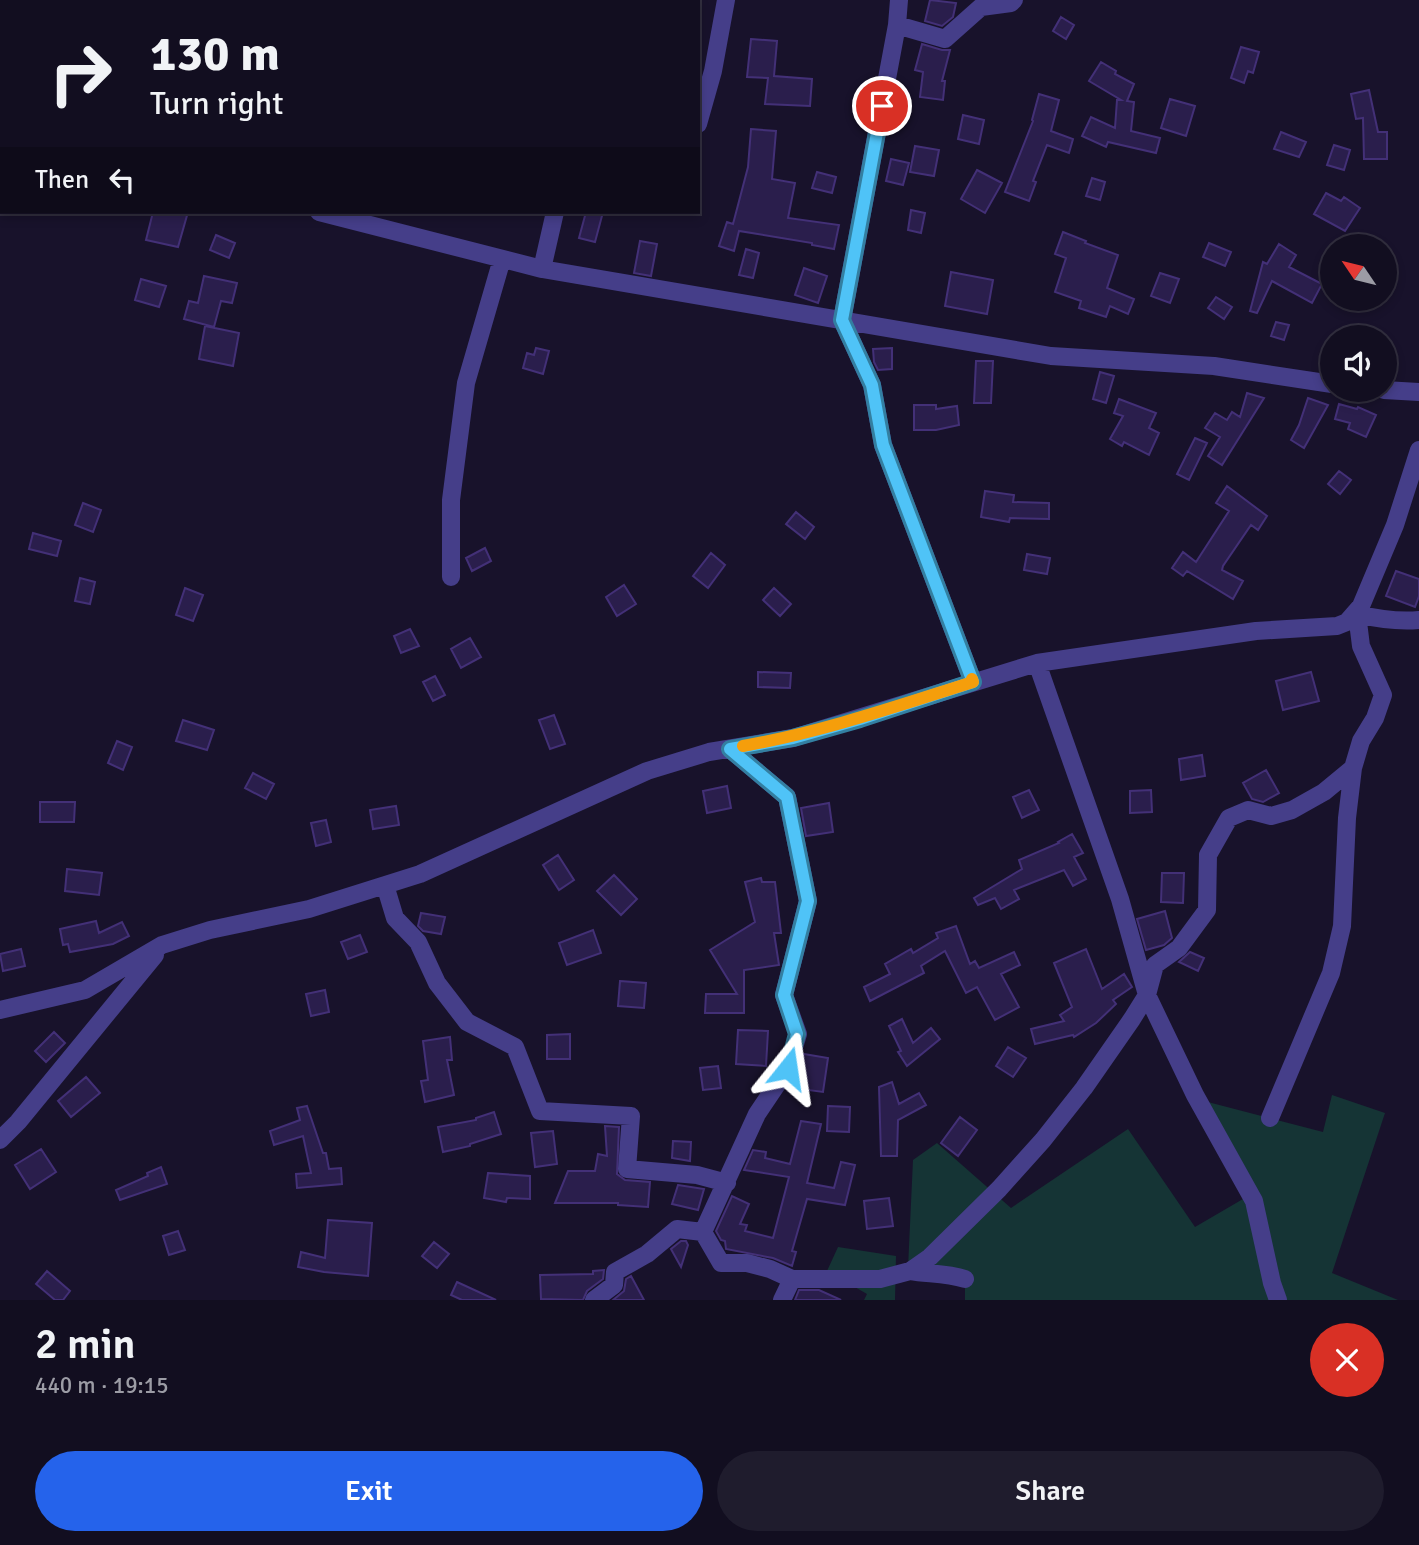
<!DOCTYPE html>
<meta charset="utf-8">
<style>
body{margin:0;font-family:Signika,sans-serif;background:#1f1c2d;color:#f1f3f6;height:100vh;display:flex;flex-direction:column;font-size:26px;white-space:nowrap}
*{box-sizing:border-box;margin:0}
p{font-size:23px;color:#9c9ca5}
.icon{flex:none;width:38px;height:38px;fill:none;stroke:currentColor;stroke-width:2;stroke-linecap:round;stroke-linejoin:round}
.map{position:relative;height:1300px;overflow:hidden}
.side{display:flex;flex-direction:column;background:#120e20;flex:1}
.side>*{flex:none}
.banner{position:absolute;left:0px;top:0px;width:700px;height:214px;box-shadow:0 4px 10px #0003,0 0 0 2px #312e3e;background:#120e20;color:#f1f3f6;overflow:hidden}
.needle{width:46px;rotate:305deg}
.fabs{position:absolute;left:1320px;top:234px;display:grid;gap:14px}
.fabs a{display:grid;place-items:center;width:77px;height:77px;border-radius:50%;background:#120e20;box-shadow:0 4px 10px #0003,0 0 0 2px #312e3e;font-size:35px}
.pin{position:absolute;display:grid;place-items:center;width:60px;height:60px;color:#fff;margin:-30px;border:4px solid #fff;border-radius:50%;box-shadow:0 2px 7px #0007}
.me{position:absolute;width:77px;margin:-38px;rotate:15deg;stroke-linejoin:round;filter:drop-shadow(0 0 5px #0008)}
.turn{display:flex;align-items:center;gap:24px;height:147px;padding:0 35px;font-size:32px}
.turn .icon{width:91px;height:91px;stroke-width:2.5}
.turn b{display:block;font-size:49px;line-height:60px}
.then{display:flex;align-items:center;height:66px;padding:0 35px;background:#0003;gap:14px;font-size:26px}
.round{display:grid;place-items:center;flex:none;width:74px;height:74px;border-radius:37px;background:#1f1c2d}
.overview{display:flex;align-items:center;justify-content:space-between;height:119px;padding:0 35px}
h1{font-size:42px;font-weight:600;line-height:52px}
.button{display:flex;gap:14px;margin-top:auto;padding:14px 35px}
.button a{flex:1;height:80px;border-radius:42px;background:#2563eb;color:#fff;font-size:28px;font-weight:600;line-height:80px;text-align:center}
.button a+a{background:#1f1c2d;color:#f1f3f6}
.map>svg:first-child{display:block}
.green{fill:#153435}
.building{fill:#2a1e4c;stroke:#433077;stroke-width:2}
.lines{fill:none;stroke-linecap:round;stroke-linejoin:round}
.minor{stroke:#453e89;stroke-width:18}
.route-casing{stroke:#337fa1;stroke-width:18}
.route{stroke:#4fc3f7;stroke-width:12}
.slow{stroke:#f59e0b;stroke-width:12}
</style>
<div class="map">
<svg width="1419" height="1300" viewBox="0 0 1419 1300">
<rect width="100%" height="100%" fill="#18122b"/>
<path class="green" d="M 1332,1095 L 1385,1113 L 1332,1273 L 1398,1300 L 965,1300 L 965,1273 L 908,1268 L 913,1160 L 937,1143 L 1011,1208 L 1128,1129 L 1195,1227 L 1255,1192 L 1204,1101 L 1323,1132 Z
M 838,1247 L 896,1256 L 895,1300 L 864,1300 L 867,1294 L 827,1271 Z"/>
<path class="building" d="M 930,0 L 956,3 L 953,17 L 942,26 L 925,21 Z
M 1061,17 L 1074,25 L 1066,39 L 1053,31 Z
M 751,39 L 777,41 L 774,76 L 812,79 L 810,106 L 765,104 L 768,78 L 747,77 Z
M 922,44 L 942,50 L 950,50 L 942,81 L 945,81 L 943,100 L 920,97 L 923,72 L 915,70 Z
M 1241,47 L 1259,52 L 1253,73 L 1248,71 L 1244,83 L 1231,78 Z
M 1101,62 L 1116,71 L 1115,74 L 1134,84 L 1127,101 L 1134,102 L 1131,131 L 1160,138 L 1156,153 L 1108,142 L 1106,147 L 1082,136 L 1091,117 L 1115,128 L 1117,100 L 1121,100 L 1089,81 Z
M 1369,90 L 1378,132 L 1387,132 L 1387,159 L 1364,159 L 1363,118 L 1356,119 L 1351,94 Z
M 1039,94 L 1059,100 L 1051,131 L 1073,139 L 1069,153 L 1047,145 L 1033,181 L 1036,182 L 1029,201 L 1005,192 L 1033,121 L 1032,120 Z
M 1170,99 L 1195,106 L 1186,136 L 1161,128 Z
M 963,115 L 984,120 L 979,144 L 958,139 Z
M 751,129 L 776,131 L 772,179 L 795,183 L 788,218 L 839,225 L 834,249 L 812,245 L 812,243 L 739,231 L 734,251 L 719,246 L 727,222 L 733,224 L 748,167 Z
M 1281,132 L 1306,142 L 1299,157 L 1274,149 Z
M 1334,145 L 1350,150 L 1344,170 L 1327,165 Z
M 915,146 L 939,150 L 934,176 L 910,172 Z
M 891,159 L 909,163 L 903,185 L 886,181 Z
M 977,170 L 1002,183 L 985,213 L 961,199 Z
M 817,172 L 836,177 L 832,193 L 812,188 Z
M 1092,178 L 1105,182 L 1100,200 L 1086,196 Z
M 1326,193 L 1341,201 L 1344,197 L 1360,208 L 1345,231 L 1314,214 Z
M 911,210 L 925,213 L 921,233 L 908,230 Z
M 153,212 L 188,212 L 178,247 L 146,240 Z
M 586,212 L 603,212 L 595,242 L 579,238 Z
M 1063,232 L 1086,241 L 1085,243 L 1118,255 L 1107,288 L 1134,299 L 1128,314 L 1110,306 L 1106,317 L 1079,308 L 1081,301 L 1055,292 L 1066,258 L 1055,254 Z
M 216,235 L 235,243 L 229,258 L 210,250 Z
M 640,241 L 657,244 L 651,276 L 634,273 Z
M 1209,243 L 1231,252 L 1225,266 L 1203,257 Z
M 1279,244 L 1296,255 L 1289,267 L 1322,284 L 1312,303 L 1272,281 L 1257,313 L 1250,311 L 1263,262 L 1267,264 Z
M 746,249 L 759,253 L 753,278 L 739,275 Z
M 804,268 L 827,276 L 818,303 L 795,295 Z
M 951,272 L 993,280 L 987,314 L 945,306 Z
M 1160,273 L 1179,279 L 1170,303 L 1151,296 Z
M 204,276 L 237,283 L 232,303 L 221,301 L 214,327 L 184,319 L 189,301 L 198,303 Z
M 141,279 L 166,286 L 159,307 L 135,300 Z
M 1216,297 L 1232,307 L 1224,319 L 1208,308 Z
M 1276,322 L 1289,325 L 1284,340 L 1271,336 Z
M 205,326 L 239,333 L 233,366 L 199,359 Z
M 536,348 L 549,351 L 543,374 L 523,368 L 527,353 L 534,355 Z
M 892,348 L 892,369 L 878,370 L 874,362 L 873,349 Z
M 976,361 L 993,361 L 991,403 L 974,403 Z
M 1100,372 L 1114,376 L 1106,403 L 1093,399 Z
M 1247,393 L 1264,398 L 1222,465 L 1208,456 L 1220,437 L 1205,428 L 1215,413 L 1227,420 L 1232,412 L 1240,417 Z
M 1308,398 L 1328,405 L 1304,448 L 1291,440 L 1299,425 Z
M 1119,399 L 1156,413 L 1149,428 L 1159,433 L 1149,455 L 1124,442 L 1122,446 L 1110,439 L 1123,416 L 1114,413 Z
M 1339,404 L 1357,409 L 1358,407 L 1376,415 L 1366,437 L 1348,429 L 1350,423 L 1335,419 Z
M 914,405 L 936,405 L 936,409 L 957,406 L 959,425 L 936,430 L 914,430 Z
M 1195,438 L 1207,443 L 1189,480 L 1177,474 Z
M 1339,471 L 1351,480 L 1340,494 L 1328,484 Z
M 1227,486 L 1267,516 L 1258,530 L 1251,525 L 1223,566 L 1222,570 L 1243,581 L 1233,599 L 1187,571 L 1183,576 L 1172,568 L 1183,552 L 1196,562 L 1229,511 L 1216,503 Z
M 985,491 L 1014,495 L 1013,502 L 1049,503 L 1049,519 L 1010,518 L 1009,522 L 981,517 Z
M 83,503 L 101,510 L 93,532 L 75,525 Z
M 796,512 L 814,527 L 805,539 L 786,524 Z
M 33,533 L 61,541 L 57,556 L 29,549 Z
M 485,548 L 491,561 L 472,571 L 466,558 Z
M 711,553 L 725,565 L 708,588 L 693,576 Z
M 1027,554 L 1050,558 L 1047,574 L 1024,570 Z
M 1396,571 L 1419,579 L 1419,596 L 1415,607 L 1386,596 Z
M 80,578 L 95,582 L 90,604 L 75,601 Z
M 624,585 L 636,604 L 617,616 L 606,597 Z
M 185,588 L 203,595 L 193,621 L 176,615 Z
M 774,588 L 791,604 L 780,616 L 763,600 Z
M 410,629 L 419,646 L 401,653 L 394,636 Z
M 470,638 L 481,657 L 461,668 L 451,649 Z
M 758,672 L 791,673 L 790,688 L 758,687 Z
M 1311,672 L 1319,701 L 1283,710 L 1276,681 Z
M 435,676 L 445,695 L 433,701 L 423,682 Z
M 554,715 L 565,744 L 550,749 L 539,720 Z
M 183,720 L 214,730 L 207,750 L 176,741 Z
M 117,741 L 132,747 L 123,770 L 108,763 Z
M 1202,755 L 1205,776 L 1181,780 L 1179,759 Z
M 1266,770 L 1279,793 L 1263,802 L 1252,799 L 1243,783 Z
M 253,773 L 274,784 L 266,799 L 245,788 Z
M 727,786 L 731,808 L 707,813 L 703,791 Z
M 1029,790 L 1039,810 L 1022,818 L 1013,797 Z
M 1151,790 L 1152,812 L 1130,813 L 1130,791 Z
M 40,802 L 75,802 L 74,822 L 40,822 Z
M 829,803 L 833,832 L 806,836 L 801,808 Z
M 396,806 L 399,825 L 373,829 L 370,810 Z
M 326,820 L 331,842 L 316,846 L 311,823 Z
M 1072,834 L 1083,853 L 1074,857 L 1086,879 L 1073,886 L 1064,870 L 1014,890 L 1019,899 L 1001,909 L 995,898 L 978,905 L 974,898 L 1022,869 L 1019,860 L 1059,843 L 1058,842 Z
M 558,855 L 574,880 L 559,890 L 543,865 Z
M 67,869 L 102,873 L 99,895 L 65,891 Z
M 1162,873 L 1184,873 L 1183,903 L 1161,902 Z
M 614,875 L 637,899 L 621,915 L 597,891 Z
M 761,878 L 762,882 L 775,882 L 781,933 L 774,933 L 779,965 L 744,970 L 744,1013 L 705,1013 L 706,994 L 737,994 L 710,950 L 755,922 L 745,882 Z
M 1165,911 L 1172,938 L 1164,945 L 1146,950 L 1137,919 Z
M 421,913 L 445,917 L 441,934 L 423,931 L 418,926 Z
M 96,921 L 99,933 L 122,922 L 129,936 L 113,944 L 70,952 L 68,944 L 63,945 L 60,929 Z
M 956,926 L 970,964 L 975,961 L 979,968 L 1014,952 L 1020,965 L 1001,974 L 1019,1007 L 995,1020 L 977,987 L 966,993 L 945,951 L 921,966 L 924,973 L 870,1001 L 864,987 L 890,974 L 885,964 L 911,949 L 913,953 L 938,938 L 936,933 Z
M 593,930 L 601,953 L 567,965 L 559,943 Z
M 360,935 L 367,952 L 348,959 L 341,942 Z
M 21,949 L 25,966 L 3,971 L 0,954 Z
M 1086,949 L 1102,989 L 1124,974 L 1132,987 L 1113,1000 L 1116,1004 L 1096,1023 L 1074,1037 L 1073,1035 L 1035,1044 L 1031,1029 L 1064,1021 L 1060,1015 L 1072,1007 L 1054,963 Z
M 1190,952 L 1204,958 L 1198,971 L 1179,962 Z
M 620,981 L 646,983 L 644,1008 L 618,1006 Z
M 325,990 L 329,1012 L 311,1016 L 306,994 Z
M 902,1019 L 913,1043 L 931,1028 L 940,1039 L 907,1066 L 898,1052 L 901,1051 L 889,1026 Z
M 738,1030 L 768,1031 L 766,1066 L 736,1064 Z
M 54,1032 L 65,1043 L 46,1062 L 35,1051 Z
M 570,1034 L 570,1059 L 547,1059 L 547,1035 Z
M 450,1037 L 452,1060 L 447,1060 L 454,1095 L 425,1102 L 421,1081 L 428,1080 L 423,1041 Z
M 1008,1047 L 1026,1058 L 1013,1077 L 996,1066 Z
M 804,1054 L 828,1058 L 823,1092 L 793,1088 Z
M 718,1066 L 721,1088 L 703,1090 L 700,1068 Z
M 86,1077 L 100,1093 L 71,1117 L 58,1101 Z
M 892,1082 L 899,1104 L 919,1093 L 926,1105 L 898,1120 L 897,1156 L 881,1156 L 879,1087 Z
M 307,1106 L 323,1153 L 326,1153 L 329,1169 L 341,1168 L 342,1184 L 297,1188 L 296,1174 L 311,1173 L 303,1136 L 274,1145 L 270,1131 L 300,1120 L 297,1108 Z
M 828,1106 L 850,1107 L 849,1132 L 827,1131 Z
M 494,1112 L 501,1134 L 470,1144 L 470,1146 L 443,1152 L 438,1127 L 476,1120 L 476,1118 Z
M 960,1117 L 977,1130 L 958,1156 L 941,1143 Z
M 801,1121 L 821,1124 L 807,1183 L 834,1188 L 841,1162 L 855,1165 L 845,1205 L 807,1199 L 792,1251 L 796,1252 L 792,1266 L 773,1258 L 726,1249 L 725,1241 L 721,1240 L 716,1231 L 732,1196 L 749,1204 L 740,1224 L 747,1225 L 745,1231 L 773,1238 L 789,1177 L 744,1170 L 753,1150 L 766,1152 L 765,1158 L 790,1164 Z
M 605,1126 L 619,1127 L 617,1174 L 625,1180 L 650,1182 L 648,1207 L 618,1205 L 618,1203 L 555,1203 L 568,1171 L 595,1171 L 598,1154 L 607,1156 Z
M 553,1131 L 557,1164 L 535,1167 L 531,1133 Z
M 673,1141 L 691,1142 L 690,1161 L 672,1158 Z
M 41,1149 L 56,1172 L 30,1189 L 15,1165 Z
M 161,1167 L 167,1184 L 120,1200 L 116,1190 L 148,1176 L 147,1173 Z
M 488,1173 L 530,1176 L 530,1199 L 507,1198 L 506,1202 L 484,1198 Z
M 678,1185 L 704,1189 L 698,1210 L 672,1204 Z
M 889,1198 L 893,1226 L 867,1229 L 864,1201 Z
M 328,1220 L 372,1223 L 368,1276 L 324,1272 L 298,1267 L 301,1252 L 325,1258 Z
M 178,1231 L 185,1250 L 169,1255 L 163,1236 Z
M 681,1241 L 686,1241 L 688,1245 L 681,1267 L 671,1249 Z
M 434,1242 L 449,1254 L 437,1268 L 422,1256 Z
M 604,1270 L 603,1279 L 587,1291 L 583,1300 L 541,1299 L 540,1275 L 593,1274 L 593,1271 Z
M 47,1271 L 70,1291 L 63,1300 L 55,1300 L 36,1284 Z
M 631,1276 L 644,1300 L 613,1300 L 624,1291 L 626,1279 Z
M 457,1282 L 496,1300 L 462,1300 L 451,1295 Z
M 799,1290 L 819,1290 L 841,1300 L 795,1300 Z"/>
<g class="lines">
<path class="minor" d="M 899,0 L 897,25 L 842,320 L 872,385 L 883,445 L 973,682
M 367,2 L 367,0
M 897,25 L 945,39 L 981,7 L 1011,3 L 1014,0
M 698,124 L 713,71 L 726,0
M 0,141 L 2,141
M 319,212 L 542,269 L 1051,356 L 1214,366 L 1332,384
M 542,269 L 555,212
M 1384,390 L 1419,392
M 451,577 L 451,500 L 466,383 L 502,259
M 1037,663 L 1120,899 L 1147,995 L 1195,1095 L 1254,1201 L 1272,1283 L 1278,1300
M 385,885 L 395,918 L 418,942 L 437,983 L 467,1022 L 515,1047 L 540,1111 L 631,1116 L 627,1169 L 697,1175 L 727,1183
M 0,1010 L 85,990 L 162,945 L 210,930 L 309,909 L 420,874 L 647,771 L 709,752 L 793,738 L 1037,663 L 1256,631 L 1337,626 L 1347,622 L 1361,606 L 1395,525 L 1419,450
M 1270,1118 L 1331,973 L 1342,926 L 1347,818 L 1353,768
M 0,1140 L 18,1122 L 155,955
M 703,1232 L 721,1263 L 747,1263 L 770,1269 L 792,1279 L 880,1279 L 910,1271 L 930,1257 L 999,1189 L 1043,1140 L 1084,1088 L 1132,1019 L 1147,995 L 1155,965 L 1179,948 L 1207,910 L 1208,855 L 1229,818 L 1248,810 L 1271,816 L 1292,810 L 1324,792 L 1353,768 L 1361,741 L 1375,718 L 1383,695 L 1361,646 L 1357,614 C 1378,619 1397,622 1419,620
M 910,1271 C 929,1274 947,1273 965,1279
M 594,1300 L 614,1285 L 615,1272 L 647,1254 L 677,1229 L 703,1232 L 757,1114 L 788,1068 L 798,1034 L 784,995 L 808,901 L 787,797 L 730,749
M 782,1300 L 792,1279"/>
</g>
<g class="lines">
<defs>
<path id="route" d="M 788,1068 L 797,1034 L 784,995 L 808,901 L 787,797 L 730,749 L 793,738 L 860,719 L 973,682 L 883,445 L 872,385 L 842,320 L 882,106"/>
</defs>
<use href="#route" class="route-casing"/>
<use href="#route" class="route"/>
<path class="slow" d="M 743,746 C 822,732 897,706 973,682 L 972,679"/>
</g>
</svg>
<div class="fabs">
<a><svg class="needle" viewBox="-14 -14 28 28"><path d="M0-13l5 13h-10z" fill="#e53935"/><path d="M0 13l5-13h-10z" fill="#9c9ca5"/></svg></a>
<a><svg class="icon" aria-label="sound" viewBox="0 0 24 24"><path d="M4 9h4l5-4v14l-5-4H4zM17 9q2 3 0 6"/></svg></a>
</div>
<div class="pin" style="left:882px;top:106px;background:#d93025"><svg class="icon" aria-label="arrive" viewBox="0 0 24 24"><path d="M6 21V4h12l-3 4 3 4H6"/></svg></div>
<svg class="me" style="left:788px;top:1068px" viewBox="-20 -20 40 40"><path d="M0-17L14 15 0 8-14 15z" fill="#4fc3f7" stroke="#fff" stroke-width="4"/></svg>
<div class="banner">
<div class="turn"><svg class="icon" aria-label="right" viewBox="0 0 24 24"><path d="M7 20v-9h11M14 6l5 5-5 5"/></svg><div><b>130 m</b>Turn right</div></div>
<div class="then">Then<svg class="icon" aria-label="left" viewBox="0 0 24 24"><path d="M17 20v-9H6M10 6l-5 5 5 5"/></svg></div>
</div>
</div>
<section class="side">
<div class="overview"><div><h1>2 min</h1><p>440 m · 19:15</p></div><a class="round" style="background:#d93025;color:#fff"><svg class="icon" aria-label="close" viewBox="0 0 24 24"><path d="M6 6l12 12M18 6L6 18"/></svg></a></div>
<div class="button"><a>Exit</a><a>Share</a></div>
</section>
